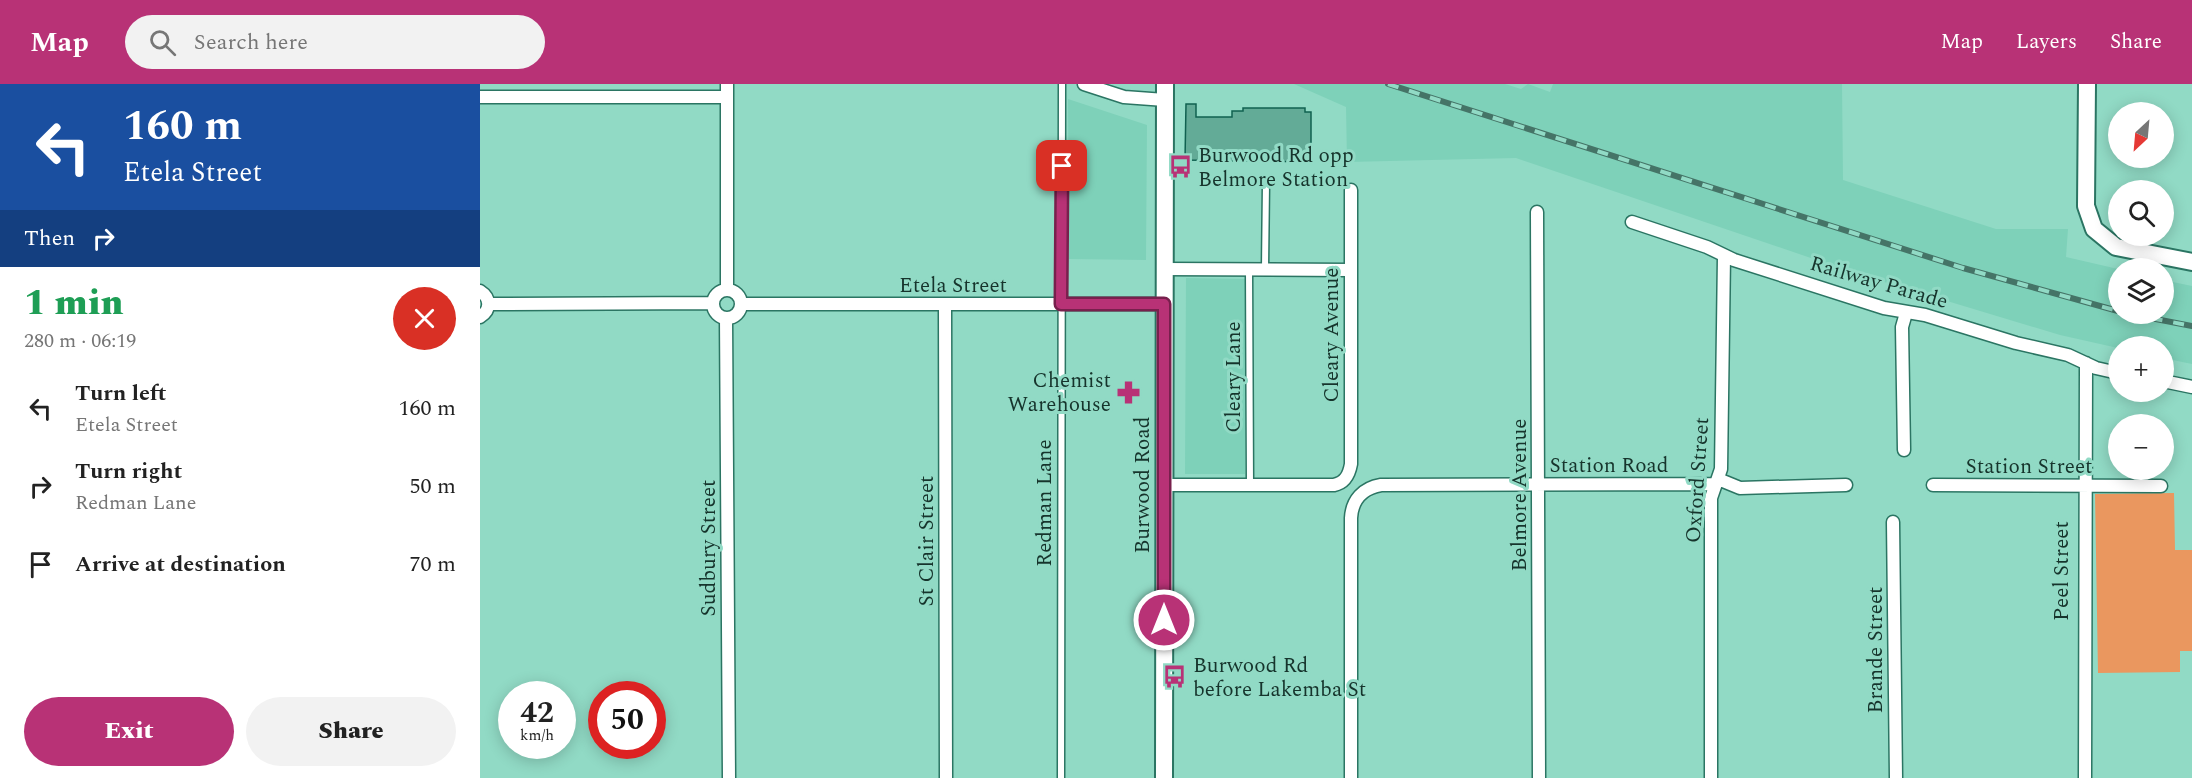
<!DOCTYPE html>
<meta charset="utf-8">
<style>
body{margin:0;font-family:Spectral,serif;background:#f2f2f2;color:#222;height:100vh;display:flex;flex-direction:column;font-size:22px;white-space:nowrap}
*{box-sizing:border-box;margin:0}
p{font-size:20px;color:#767676}
.icon{flex:none;width:33px;height:33px;fill:none;stroke:currentColor;stroke-width:2;stroke-linecap:round;stroke-linejoin:round}
.map{position:relative;flex:1;overflow:hidden}
.sheet{display:flex;flex-direction:column;background:#fff;width:480px}
.sheet>*{flex:none}
.top-card{background:#1a4fa0;color:#fff;overflow:hidden}
.needle{width:39px;rotate:206deg}
.fabs{position:absolute;left:1628px;top:18px;display:grid;gap:12px}
.fabs a{display:grid;place-items:center;width:66px;height:66px;border-radius:50%;background:#fff;box-shadow:0 3px 15px #0003;font-size:30px}
.speed{position:absolute;left:18px;top:597px;display:flex;gap:12px;font-size:30px;font-weight:700;text-align:center}
.speed>*{display:grid;place-content:center;width:78px;height:78px;border-radius:50%;background:#fff;box-shadow:0 3px 15px #0003;line-height:1}
.speed small{font-size:15px;font-weight:400}
.speed .limit{border:9px solid #d22;background:#fff;color:#111}
.pin{position:absolute;display:grid;place-items:center;width:51px;height:51px;color:#fff;margin:-26px;border-radius:12px;box-shadow:0 3px 9px #0006}
.me{position:absolute;width:66px;margin:-33px;rotate:0deg;stroke-linejoin:round;filter:drop-shadow(0 0 4px #0008)}
.turn{display:flex;align-items:center;gap:21px;height:126px;padding:0 24px;font-size:27px}
.turn .icon{width:78px;height:78px;stroke-width:2.5}
.turn b{display:block;font-size:42px;line-height:51px}
.then{display:flex;align-items:center;height:57px;padding:0 24px;background:#0003;gap:12px;font-size:22px}
.round{display:grid;place-items:center;flex:none;width:63px;height:63px;border-radius:32px;background:#f2f2f2}
.headline{display:flex;align-items:center;justify-content:space-between;height:102px;padding:0 24px}
h1{font-size:36px;font-weight:800;line-height:45px;color:#1e9e55}
.primary-button{display:flex;gap:12px;margin-top:auto;padding:12px 24px}
.primary-button a{flex:1;height:69px;border-radius:36px;background:#b83276;color:#fff;font-size:24px;font-weight:800;line-height:69px;text-align:center}
.primary-button a+a{background:#f2f2f2;color:#222}
ul{padding:0;list-style:none}
li{display:flex;align-items:center;gap:18px;height:78px;padding:0 24px}
li div{flex:1}
li b{display:block;font-size:22px}
li em{font-style:normal}
header{display:flex;align-items:center;gap:36px;box-sizing:border-box;height:84px;padding:0 30px;background:#b83276;color:#fff}
header strong{font-size:28px}
nav{display:flex;gap:33px;margin-inline-start:auto;font-size:21px}
.search{width:420px;height:54px;background:#f2f2f2;display:flex;align-items:center;gap:15px;box-sizing:border-box;padding:0 21px;border-radius:33px;color:#767676;font-size:22px}
main{display:flex;flex:1;min-height:0}
.map>svg:first-child{display:block}
.built{fill:#7ed1b9}
.green{fill:#ea975f}
.building{fill:#63ab97;stroke:#106150;stroke-width:1.5}
.lines{fill:none;stroke-linecap:round;stroke-linejoin:round}
.lane-casing{stroke:#2b7563;stroke-width:9}
.street-casing{stroke:#2b7563;stroke-width:15}
.secondary-casing{stroke:#2b7563;stroke-width:20}
.lane{stroke:#fff;stroke-width:6}
.street{stroke:#fff;stroke-width:12}
.secondary{stroke:#fff;stroke-width:16}
.rail-casing{stroke:#457467;stroke-width:6}
.rail{stroke:#91dac5;stroke-width:4;stroke-dasharray:11;stroke-linecap:butt}
.route-casing{stroke:#78204d;stroke-width:15}
.route{stroke:#b83276;stroke-width:10}
.labels{text-anchor:middle;stroke-width:6;stroke-linejoin:round;paint-order:stroke}
.poi-label{font-size:21px;fill:#16342c;stroke:#91dac5;text-anchor:start}
.street-label{font-size:21px;fill:#16342c;stroke:#91dac5}
</style>
<header>
<strong>Map</strong>
<div class="search"><svg class="icon" aria-label="search" viewBox="0 0 24 24"><circle cx="10" cy="10" r="6"/><path d="M15 15l6 6"/></svg>Search here</div>
<nav><a>Map</a><a>Layers</a><a>Share</a></nav>
</header>
<main>
<section class="sheet">
<div class="top-card">
<div class="turn"><svg class="icon" aria-label="left" viewBox="0 0 24 24"><path d="M17 20v-9H6M10 6l-5 5 5 5"/></svg><div><b>160 m</b>Etela Street</div></div>
<div class="then">Then<svg class="icon" aria-label="right" viewBox="0 0 24 24"><path d="M7 20v-9h11M14 6l5 5-5 5"/></svg></div>
</div>
<div class="headline"><div><h1>1 min</h1><p>280 m · 06:19</p></div><a class="round" style="background:#d93025;color:#fff"><svg class="icon" aria-label="close" viewBox="0 0 24 24"><path d="M6 6l12 12M18 6L6 18"/></svg></a></div>
<ul>
<li><svg class="icon" aria-label="left" viewBox="0 0 24 24"><path d="M17 20v-9H6M10 6l-5 5 5 5"/></svg><div><b>Turn left</b><p>Etela Street</p></div><em>160 m</em></li>
<li><svg class="icon" aria-label="right" viewBox="0 0 24 24"><path d="M7 20v-9h11M14 6l5 5-5 5"/></svg><div><b>Turn right</b><p>Redman Lane</p></div><em>50 m</em></li>
<li><svg class="icon" aria-label="arrive" viewBox="0 0 24 24"><path d="M6 21V4h12l-3 4 3 4H6"/></svg><div><b>Arrive at destination</b></div><em>70 m</em></li>
</ul>
<div class="primary-button"><a>Exit</a><a>Share</a></div>
</section>
<div class="map">
<svg width="1712" height="694" viewBox="0 0 1712 694">
<rect width="100%" height="100%" fill="#91dac5"/>
<path class="built" d="M 814,0 L 1025,0 L 1041,5 L 1048,0 L 1070,8 L 1073,0 L 1362,0 L 1363,96 L 1516,145 L 1588,145 L 1586,173 L 1638,185 L 1638,230 L 1683,230 L 1683,196 L 1712,202 L 1712,280 L 1683,274 L 1683,262 L 1638,264 L 1580,251 L 1381,191 L 1036,74 L 867,78 L 866,23 Z
M 588,15 L 667,41 L 666,176 L 589,175 Z
M 706,194 L 765,195 L 765,390 L 705,390 Z"/>
<path class="green" d="M 1694,409 L 1695,466 L 1712,466 L 1712,567 L 1700,567 L 1700,588 L 1618,589 L 1615,410 Z"/>
<path class="building" d="M 706,20 L 716,20 L 716,33 L 752,33 L 752,27 L 763,27 L 763,24 L 825,24 L 825,28 L 831,28 L 831,78 L 705,76 Z"/>
<g class="lines">
<defs>
<path id="lane" d="M 785,185 L 786,99
M 769,186 L 770,401
M 581,694 L 582,0"/>
<path id="street" d="M 247,0 L 247,206
M 604,0 L 644,13 L 685,16
M 0,13 L 247,13
M 1057,128 L 1059,694
M 1152,138 L 1227,163 L 1254,176 L 1404,224 L 1445,231 L 1536,259 L 1588,271 L 1616,284 L 1638,289
M 684,185 L 870,186
M233 220a14 14 0 1 1 28 0a14 14 0 1 1-28 0Z
M 0,207 C 11,214 11,226 0,233
M 9,220 L 233,219
M 261,220 L 684,220
M 465,220 L 466,694
M 246,234 L 249,694
M 1683,297 L 1712,303
M 1424,366 L 1422,243 L 1426,229
M 1238,395 L 1260,404 L 1366,401
M 685,401 L 854,401 C 865,399 869,391 871,380 L 871,106
M 1453,401 L 1681,402
M 1413,438 L 1416,694
M 871,694 L 871,434 C 872,416 883,404 901,401 L 1236,400
M 1231,694 L 1231,414 L 1241,385 L 1244,172
M 1605,694 L 1606,279"/>
<path id="secondary" d="M 1607,0 L 1606,122 L 1614,145 L 1636,163 L 1712,178
M 684,694 L 685,0"/>
</defs>
<use href="#lane" class="lane-casing"/>
<use href="#street" class="street-casing"/>
<use href="#secondary" class="secondary-casing"/>
<use href="#lane" class="lane"/>
<use href="#street" class="street"/>
<use href="#secondary" class="secondary"/>
<defs>
<path id="rail" d="M 908,0 L 1483,184 L 1638,227
M 1650,230 L 1712,242"/>
</defs>
<use href="#rail" class="rail-casing"/>
<use href="#rail" class="rail"/>
</g>
<g class="lines">
<defs>
<path id="route" d="M 582,82 L 581,220 L 684,220 L 684,536"/>
</defs>
<use href="#route" class="route-casing"/>
<use href="#route" class="route"/>
</g>
<defs>
<symbol id="bus-bare" viewBox="-9 -9 18 18"><path d="M-5-6H5V4H4V6H2V4H-2V6H-4V4H-5ZM-3.5-4V0h7V-4ZM-3.5 1.2v1.5H-2V1.2ZM2 1.2v1.5H3.5V1.2Z" fill="#b83276" stroke="#91dac5" stroke-width="2.5" paint-order="stroke"/></symbol>
<symbol id="pharmacy-bare" viewBox="-9 -9 18 18"><path d="M-2-6h4v4h4v4h-4v4h-4v-4h-4v-4h4Z" fill="#b83276" stroke="#91dac5" stroke-width="2.5" paint-order="stroke"/></symbol>
</defs>
<g fill-rule="evenodd">
<use href="#bus-bare" x="684" y="66" width="33" height="33"/>
<use href="#pharmacy-bare" x="632" y="292" width="33" height="33"/>
<use href="#bus-bare" x="678" y="576" width="33" height="33"/>
</g>
<g class="labels">
<g class="poi-label">
<text x="718" y="78">Burwood Rd opp<tspan x="718" dy="24">Belmore Station</tspan></text>
<text x="631" y="303" text-anchor="end">Chemist<tspan x="631" dy="24">Warehouse</tspan></text>
<text x="713" y="588">Burwood Rd<tspan x="713" dy="24">before Lakemba St</tspan></text>
</g>
<g class="street-label">
<text transform="translate(1399 198) rotate(16)" y="7">Railway Parade</text>
<text x="473" y="208">Etela Street</text>
<text transform="translate(851 251) rotate(-90)" y="7">Cleary Avenue</text>
<text transform="translate(753 293) rotate(-90)" y="7">Cleary Lane</text>
<text x="1129" y="388">Station Road</text>
<text x="1549" y="389">Station Street</text>
<text transform="translate(1217 396) rotate(-86)" y="7">Oxford Street</text>
<text transform="translate(662 401) rotate(-90)" y="7">Burwood Road</text>
<text transform="translate(1039 411) rotate(-90)" y="7">Belmore Avenue</text>
<text transform="translate(564 419) rotate(-90)" y="7">Redman Lane</text>
<text transform="translate(446 457) rotate(-90)" y="7">St Clair Street</text>
<text transform="translate(228 464) rotate(-90)" y="7">Sudbury Street</text>
<text transform="translate(1581 487) rotate(-90)" y="7">Peel Street</text>
<text transform="translate(1395 566) rotate(-90)" y="7">Brande Street</text>
</g>
</g>
</svg>
<div class="fabs">
<a><svg class="needle" viewBox="-14 -14 28 28"><path d="M0-13l5 13h-10z" fill="#e53935"/><path d="M0 13l5-13h-10z" fill="#767676"/></svg></a>
<a><svg class="icon" aria-label="search" viewBox="0 0 24 24"><circle cx="10" cy="10" r="6"/><path d="M15 15l6 6"/></svg></a>
<a><svg class="icon" aria-label="layers" viewBox="0 0 24 24"><path d="M12 4l9 5-9 5-9-5zM3 14l9 5 9-5"/></svg></a>
<a>+</a>
<a>−</a>
</div>
<div class="speed"><div>42<small>km/h</small></div><div class="limit">50</div></div>
<div class="pin" style="left:582px;top:82px;background:#d93025"><svg class="icon" aria-label="arrive" viewBox="0 0 24 24"><path d="M6 21V4h12l-3 4 3 4H6"/></svg></div>
<svg class="me" style="left:684px;top:536px" viewBox="-20 -20 40 40"><circle r="17" fill="#b83276" stroke="#fff" stroke-width="3"/><path d="M0-11L8 9 0 5-8 9z" fill="#fff"/></svg>
</div>
</main>
